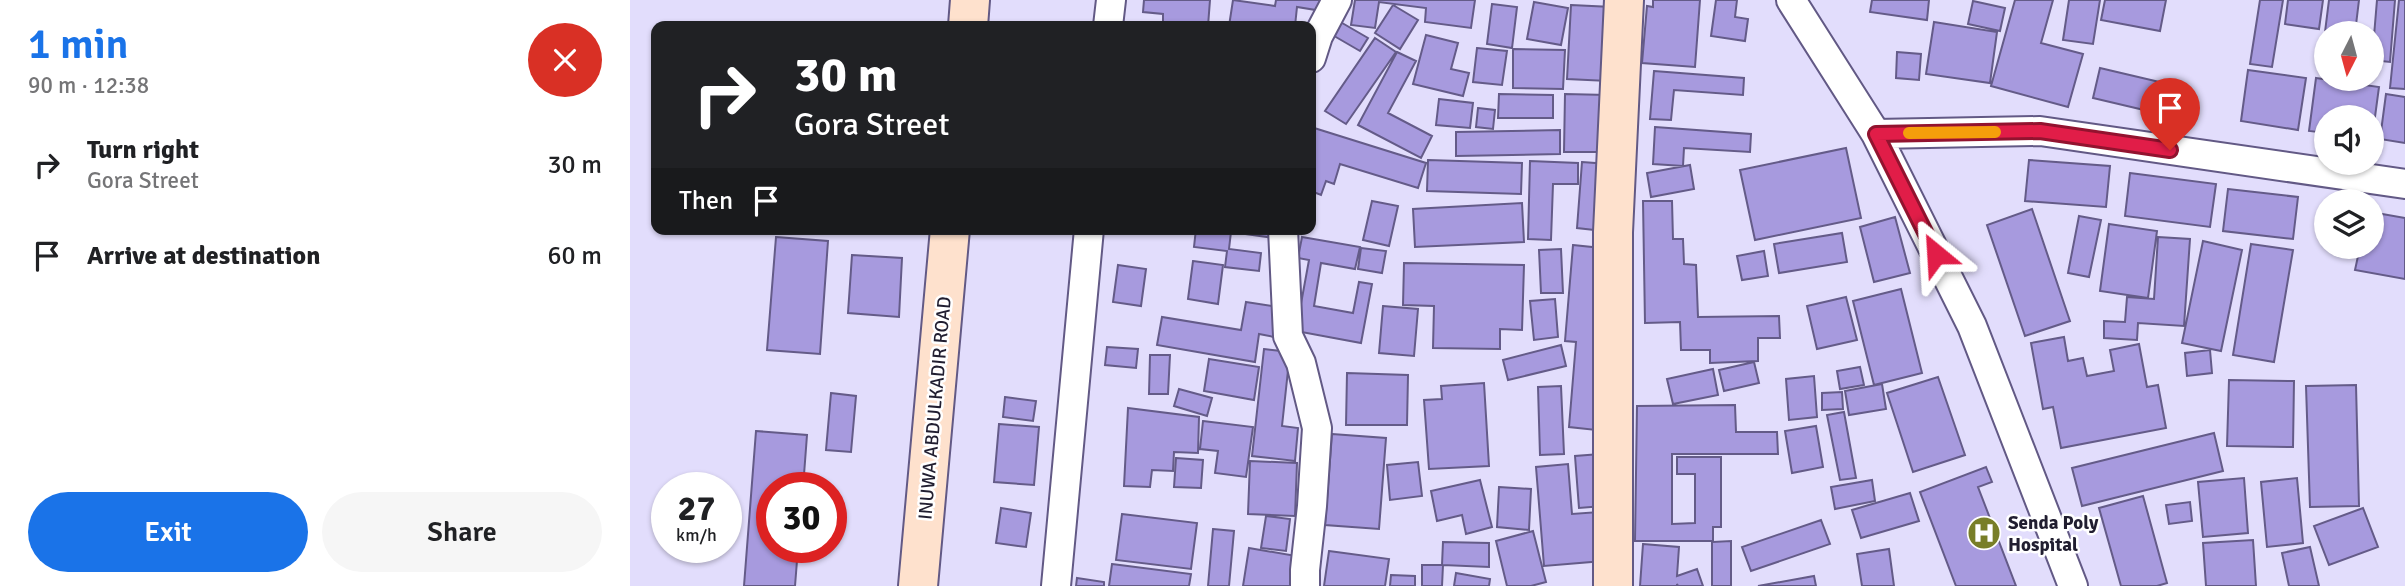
<!DOCTYPE html>
<meta charset="utf-8">
<style>
body{margin:0;font-family:Signika,sans-serif;background:#f6f6f6;color:#202124;height:100vh;display:flex;flex-direction:column;font-size:26px;white-space:nowrap}
*{box-sizing:border-box;margin:0}
p{font-size:23px;color:#757577}
.icon{flex:none;width:38px;height:38px;fill:none;stroke:currentColor;stroke-width:2;stroke-linecap:round;stroke-linejoin:round}
.map{position:relative;flex:1;overflow:hidden}
.side{display:flex;flex-direction:column;background:#fff;width:630px}
.side>*{flex:none}
.hud{position:absolute;left:21px;top:21px;width:665px;height:214px;border-radius:14px;box-shadow:0 2px 5px #0004;background:#202124;color:#fff;overflow:hidden}
.needle{width:46px;rotate:186deg}
.fabs{position:absolute;left:1684px;top:21px;display:grid;gap:14px}
.fabs a{display:grid;place-items:center;width:70px;height:70px;border-radius:50%;background:#fff;box-shadow:0 2px 5px #0004;font-size:35px}
.speed{position:absolute;left:21px;top:472px;display:flex;gap:14px;font-size:35px;font-weight:700;text-align:center}
.speed>*{display:grid;place-content:center;width:91px;height:91px;border-radius:50%;background:#fff;box-shadow:0 2px 5px #0004;line-height:1}
.speed small{font-size:18px;font-weight:400}
.speed .limit{border:10px solid #d22;background:#fff;color:#111}
.pin{position:absolute;display:grid;place-items:center;width:60px;height:60px;color:#fff;margin:-72px -30px;border-radius:50% 50% 50% 0;rotate:-45deg;box-shadow:0 0 7px #0007}
.pin .icon{rotate:45deg}
.me{position:absolute;width:77px;margin:-38px;rotate:333deg;stroke-linejoin:round;filter:drop-shadow(0 0 5px #0008)}
.turn{display:flex;align-items:center;gap:24px;height:147px;padding:0 28px;font-size:32px}
.turn .icon{width:91px;height:91px;stroke-width:2.5}
.turn b{display:block;font-size:49px;line-height:60px}
.then{display:flex;align-items:center;height:66px;padding:0 28px;background:#0003;gap:14px;font-size:26px}
.round{display:grid;place-items:center;flex:none;width:74px;height:74px;border-radius:37px;background:#f6f6f6}
.headline{display:flex;align-items:center;justify-content:space-between;height:119px;padding:0 28px}
h1{font-size:42px;font-weight:600;line-height:52px;color:#1a73e8}
.cta{display:flex;gap:14px;margin-top:auto;padding:14px 28px}
.cta a{flex:1;height:80px;border-radius:42px;background:#1a73e8;color:#fff;font-size:28px;font-weight:600;line-height:80px;text-align:center}
.cta a+a{background:#f6f6f6;color:#202124}
ul{padding:0;list-style:none}
li{display:flex;align-items:center;gap:21px;height:91px;padding:0 28px}
li div{flex:1}
li b{display:block;font-size:26px}
li em{font-style:normal}
main{display:flex;flex:1;min-height:0}
.map>svg:first-child{display:block}
.building{fill:#a79ade;stroke:#645b88;stroke-width:2}
.lines{fill:none;stroke-linecap:round;stroke-linejoin:round}
.street-casing{stroke:#625985;stroke-width:32}
.secondary-casing{stroke:#625985;stroke-width:42}
.street{stroke:#fff;stroke-width:28}
.secondary{stroke:#fee1cd;stroke-width:38}
.route-casing{stroke:#92132f;stroke-width:18}
.route{stroke:#e11d48;stroke-width:12}
.slow{stroke:#f59e0b;stroke-width:12}
.labels{text-anchor:middle;stroke-width:5;stroke-linejoin:round;paint-order:stroke}
.street-label{font-size:19px;fill:#211e30;stroke:#fff}
.poi-label{font-size:19px;font-weight:bold;fill:#211e30;stroke:#fff;text-anchor:start}
</style>
<main>
<section class="side">
<div class="headline"><div><h1>1 min</h1><p>90 m · 12:38</p></div><a class="round" style="background:#d93025;color:#fff"><svg class="icon" aria-label="close" viewBox="0 0 24 24"><path d="M6 6l12 12M18 6L6 18"/></svg></a></div>
<ul>
<li><svg class="icon" aria-label="right" viewBox="0 0 24 24"><path d="M7 20v-9h11M14 6l5 5-5 5"/></svg><div><b>Turn right</b><p>Gora Street</p></div><em>30 m</em></li>
<li><svg class="icon" aria-label="arrive" viewBox="0 0 24 24"><path d="M6 21V4h12l-3 4 3 4H6"/></svg><div><b>Arrive at destination</b></div><em>60 m</em></li>
</ul>
<div class="cta"><a>Exit</a><a>Share</a></div>
</section>
<div class="map">
<svg width="1775" height="586" viewBox="0 0 1775 586">
<rect width="100%" height="100%" fill="#e2ddfc"/>
<path class="building" d="M 514,0 L 580,0 L 578,26 L 533,26 L 533,14 L 513,12 Z
M 603,0 L 645,6 L 646,0 L 694,0 L 692,11 L 667,7 L 665,26 L 599,26 Z
M 725,0 L 845,0 L 841,28 L 795,22 L 796,8 L 749,2 L 745,28 L 721,25 Z
M 1023,0 L 1070,0 L 1065,67 L 1012,63 L 1017,6 L 1023,7 Z
M 1086,0 L 1107,0 L 1105,17 L 1118,19 L 1115,41 L 1081,36 Z
M 1242,0 L 1299,0 L 1297,20 L 1240,12 Z
M 1385,0 L 1423,0 L 1411,43 L 1453,54 L 1438,107 L 1361,86 Z
M 1439,0 L 1470,0 L 1463,44 L 1433,40 Z
M 1475,0 L 1536,0 L 1530,31 L 1471,20 Z
M 1630,0 L 1653,0 L 1642,67 L 1620,64 Z
M 1658,0 L 1693,0 L 1689,29 L 1655,24 Z
M 1699,0 L 1729,0 L 1725,33 L 1696,33 L 1696,73 L 1690,72 Z
M 1747,0 L 1765,0 L 1760,62 L 1742,60 Z
M 1769,0 L 1775,0 L 1775,89 L 1760,88 Z
M 1343,1 L 1375,8 L 1370,31 L 1338,24 Z
M 904,2 L 938,8 L 931,45 L 897,39 Z
M 862,4 L 887,7 L 882,48 L 857,44 Z
M 763,5 L 788,20 L 770,49 L 745,33 Z
M 941,5 L 982,7 L 978,81 L 937,79 Z
M 707,20 L 738,38 L 730,51 L 699,33 Z
M 1304,22 L 1367,32 L 1360,83 L 1296,74 Z
M 796,35 L 828,43 L 821,69 L 839,73 L 833,96 L 783,84 Z
M 745,38 L 766,52 L 716,124 L 695,111 Z
M 847,48 L 877,51 L 872,85 L 843,82 Z
M 883,49 L 935,50 L 933,89 L 883,88 Z
M 767,52 L 786,61 L 758,113 L 802,136 L 791,158 L 728,125 Z
M 1267,52 L 1291,54 L 1289,80 L 1266,78 Z
M 1470,68 L 1538,84 L 1531,114 L 1463,98 Z
M 1618,70 L 1676,78 L 1668,130 L 1611,121 Z
M 1024,71 L 1114,78 L 1113,95 L 1044,90 L 1041,120 L 1020,119 Z
M 1686,78 L 1749,87 L 1742,139 L 1741,117 L 1696,117 L 1696,133 L 1679,131 Z
M 869,94 L 923,95 L 923,118 L 868,118 Z
M 935,94 L 977,95 L 977,152 L 934,152 Z
M 1756,94 L 1775,97 L 1775,143 L 1750,139 Z
M 809,99 L 843,103 L 840,128 L 806,125 Z
M 848,108 L 865,110 L 863,129 L 846,127 Z
M 681,127 L 796,163 L 788,188 L 710,164 L 704,184 L 696,181 L 691,195 L 681,191 Z
M 1025,127 L 1121,134 L 1120,152 L 1054,148 L 1053,166 L 1023,164 Z
M 930,130 L 930,154 L 826,156 L 826,132 Z
M 1216,148 L 1231,218 L 1125,240 L 1110,170 Z
M 798,160 L 892,163 L 891,194 L 797,191 Z
M 1399,160 L 1480,166 L 1476,207 L 1395,201 Z
M 900,161 L 948,163 L 948,184 L 923,184 L 921,240 L 898,239 Z
M 952,162 L 978,164 L 973,231 L 947,228 Z
M 1060,165 L 1064,189 L 1021,197 L 1017,173 Z
M 1500,173 L 1586,184 L 1580,227 L 1495,216 Z
M 1598,189 L 1668,197 L 1663,239 L 1593,231 Z
M 742,201 L 768,206 L 759,246 L 733,240 Z
M 1013,201 L 1042,201 L 1043,239 L 1053,239 L 1054,264 L 1066,265 L 1068,317 L 1149,316 L 1150,338 L 1128,338 L 1128,361 L 1080,363 L 1080,350 L 1051,350 L 1050,322 L 1015,323 Z
M 892,203 L 894,242 L 785,247 L 783,209 Z
M 1402,209 L 1440,321 L 1395,336 L 1357,225 Z
M 1741,212 L 1775,218 L 1775,279 L 1725,270 L 1730,247 L 1741,247 Z
M 1449,216 L 1471,220 L 1459,277 L 1438,273 Z
M 1265,217 L 1280,273 L 1244,282 L 1230,227 Z
M 1479,224 L 1527,231 L 1518,298 L 1470,291 Z
M 566,229 L 645,229 L 644,238 L 601,232 L 599,249 L 631,253 L 629,271 L 595,267 L 597,251 L 564,247 Z
M 1212,233 L 1217,262 L 1149,273 L 1144,244 Z
M 146,237 L 198,241 L 190,354 L 137,350 Z
M 672,237 L 730,247 L 725,269 L 691,263 L 684,306 L 723,313 L 729,282 L 742,284 L 731,343 L 666,331 L 679,260 L 668,258 Z
M 1528,237 L 1560,239 L 1554,326 L 1508,323 L 1507,340 L 1474,338 L 1474,321 L 1495,322 L 1497,297 L 1524,299 Z
M 1573,241 L 1612,250 L 1591,351 L 1552,343 Z
M 1621,244 L 1663,250 L 1644,362 L 1603,355 Z
M 943,245 L 981,249 L 966,430 L 939,427 L 946,342 L 935,341 Z
M 731,248 L 756,251 L 752,273 L 728,269 Z
M 931,249 L 933,293 L 911,293 L 909,250 Z
M 1134,251 L 1138,276 L 1112,280 L 1107,256 Z
M 222,255 L 272,258 L 269,317 L 218,313 Z
M 563,261 L 593,265 L 588,304 L 558,299 Z
M 774,263 L 894,265 L 892,330 L 870,329 L 870,349 L 803,348 L 804,306 L 773,305 Z
M 488,265 L 516,269 L 511,306 L 483,302 Z
M 1271,289 L 1292,373 L 1244,385 L 1223,301 Z
M 1216,297 L 1227,340 L 1187,349 L 1177,306 Z
M 925,299 L 928,337 L 904,340 L 900,301 Z
M 616,302 L 649,307 L 644,337 L 629,334 L 625,362 L 527,345 L 532,317 L 611,330 Z
M 753,306 L 788,309 L 784,356 L 749,353 Z
M 1434,337 L 1438,361 L 1453,358 L 1457,376 L 1484,371 L 1480,350 L 1509,344 L 1517,387 L 1528,385 L 1536,428 L 1431,448 L 1423,407 L 1413,409 L 1401,343 Z
M 931,345 L 936,366 L 878,380 L 873,360 Z
M 477,347 L 508,349 L 506,368 L 475,365 Z
M 634,349 L 660,352 L 652,426 L 668,428 L 665,461 L 622,456 Z
M 1580,350 L 1582,373 L 1557,376 L 1555,353 Z
M 520,355 L 540,355 L 538,394 L 519,394 Z
M 579,359 L 629,367 L 624,400 L 574,391 Z
M 1124,362 L 1129,383 L 1094,391 L 1089,370 Z
M 1230,367 L 1234,385 L 1210,389 L 1207,371 Z
M 1083,369 L 1088,395 L 1043,404 L 1037,379 Z
M 717,373 L 778,375 L 777,425 L 716,425 Z
M 1184,376 L 1187,417 L 1159,420 L 1156,379 Z
M 1308,377 L 1335,455 L 1283,472 L 1257,393 Z
M 1599,380 L 1664,381 L 1663,447 L 1597,446 Z
M 854,383 L 859,466 L 799,469 L 794,400 L 812,399 L 811,386 Z
M 1252,384 L 1256,409 L 1219,415 L 1215,391 Z
M 1726,385 L 1729,506 L 1680,507 L 1676,386 Z
M 931,386 L 934,454 L 910,455 L 908,387 Z
M 549,389 L 582,398 L 577,416 L 544,406 Z
M 1212,392 L 1213,409 L 1192,410 L 1192,393 Z
M 201,393 L 226,396 L 221,452 L 196,450 Z
M 375,397 L 406,401 L 403,421 L 373,417 Z
M 1105,405 L 1106,432 L 1147,432 L 1148,454 L 1042,454 L 1042,524 L 1065,523 L 1065,474 L 1047,474 L 1047,457 L 1091,457 L 1091,527 L 1083,527 L 1083,542 L 1101,541 L 1101,586 L 1082,586 L 1082,541 L 1005,541 L 1007,406 Z
M 498,408 L 569,417 L 568,453 L 544,452 L 543,471 L 522,470 L 520,487 L 494,486 Z
M 1214,412 L 1226,478 L 1210,480 L 1197,415 Z
M 573,421 L 623,427 L 616,477 L 585,473 L 588,451 L 570,449 Z
M 369,424 L 409,427 L 404,485 L 364,482 Z
M 1186,426 L 1193,467 L 1162,473 L 1155,431 Z
M 126,431 L 177,435 L 173,488 L 142,488 L 142,548 L 168,548 L 165,586 L 114,586 Z
M 1584,433 L 1593,471 L 1452,506 L 1442,468 Z
M 702,434 L 756,438 L 749,529 L 695,525 Z
M 970,454 L 973,506 L 949,508 L 945,456 Z
M 546,458 L 573,460 L 571,488 L 544,487 Z
M 620,461 L 667,463 L 665,516 L 618,514 Z
M 788,462 L 792,496 L 760,500 L 757,465 Z
M 938,464 L 942,514 L 969,512 L 973,561 L 914,566 L 906,467 Z
M 1356,467 L 1362,482 L 1348,487 L 1386,586 L 1326,586 L 1290,492 Z
M 1614,478 L 1618,533 L 1573,537 L 1568,482 Z
M 1667,478 L 1673,543 L 1637,547 L 1631,482 Z
M 850,480 L 862,527 L 836,534 L 832,515 L 807,521 L 801,491 Z
M 1242,480 L 1245,501 L 1205,509 L 1201,487 Z
M 869,487 L 901,489 L 899,530 L 867,527 Z
M 1280,493 L 1289,521 L 1231,538 L 1222,510 Z
M 1513,496 L 1537,583 L 1527,586 L 1491,586 L 1469,508 Z
M 1560,502 L 1562,521 L 1539,524 L 1536,505 Z
M 371,508 L 401,513 L 396,547 L 366,543 Z
M 1733,508 L 1748,547 L 1699,565 L 1684,526 Z
M 492,514 L 567,523 L 561,569 L 486,560 Z
M 636,516 L 660,519 L 656,551 L 631,548 Z
M 1191,520 L 1200,544 L 1121,571 L 1112,547 Z
M 583,529 L 604,531 L 599,586 L 578,586 Z
M 903,531 L 916,582 L 901,586 L 877,586 L 866,541 Z
M 1623,540 L 1626,586 L 1576,586 L 1573,543 Z
M 813,542 L 859,543 L 859,567 L 813,565 L 812,586 L 792,586 L 792,565 L 812,565 Z
M 1013,544 L 1049,547 L 1047,576 L 1067,569 L 1073,586 L 1048,586 L 1047,584 L 1047,586 L 1010,586 Z
M 1680,547 L 1689,586 L 1659,586 L 1652,553 Z
M 619,548 L 672,557 L 667,586 L 613,586 Z
M 1259,549 L 1264,586 L 1232,586 L 1227,554 Z
M 699,551 L 759,559 L 755,586 L 694,586 Z
M 482,564 L 561,574 L 559,586 L 479,586 Z
M 826,573 L 860,579 L 859,586 L 824,586 Z
M 761,575 L 785,576 L 785,586 L 760,586 Z
M 1184,576 L 1186,586 L 1128,586 Z
M 447,578 L 474,582 L 474,586 L 446,586 Z"/>
<g class="lines">
<defs>
<path id="street" d="M 1161,0 L 1246,134 L 1342,326 L 1443,586
M 478,26 L 481,0
M 681,58 L 688,36 L 707,0
M 1246,134 L 1410,131 L 1775,184
M 653,229 L 658,336 L 671,363 L 687,428 L 682,506 L 675,570 L 675,586
M 426,586 L 459,229"/>
<path id="secondary" d="M 338,26 L 340,0
M 288,586 L 320,229
M 983,586 L 983,232 L 994,0"/>
</defs>
<use href="#street" class="street-casing"/>
<use href="#secondary" class="secondary-casing"/>
<use href="#street" class="street"/>
<use href="#secondary" class="secondary"/>
</g>
<g class="lines">
<defs>
<path id="route" d="M 1306,254 L 1246,134 L 1410,131 L 1540,150"/>
</defs>
<use href="#route" class="route-casing"/>
<use href="#route" class="route"/>
<path class="slow" d="M 1279,133 L 1365,132"/>
</g>
<defs>
<symbol id="hospital-disc" viewBox="-11 -11 22 22"><circle r="9.5" fill="#787e28" stroke="#fff"/><path d="M-5-5h3v3.5h4V-5h3V5h-3V1.5h-4V5h-3Z" fill="#fff"/></symbol>
</defs>
<g fill-rule="evenodd">
<use href="#hospital-disc" x="1335" y="514" width="38" height="38"/>
</g>
<g class="labels">
<g class="street-label">
<text transform="translate(304 408) rotate(-85)" y="7">INUWA ABDULKADIR ROAD</text>
</g>
<g class="poi-label">
<text x="1378" y="529">Senda Poly<tspan x="1378" dy="22">Hospital</tspan></text>
</g>
</g>
</svg>
<div class="fabs">
<a><svg class="needle" viewBox="-14 -14 28 28"><path d="M0-13l5 13h-10z" fill="#e53935"/><path d="M0 13l5-13h-10z" fill="#757577"/></svg></a>
<a><svg class="icon" aria-label="sound" viewBox="0 0 24 24"><path d="M4 9h4l5-4v14l-5-4H4zM17 9q2 3 0 6"/></svg></a>
<a><svg class="icon" aria-label="layers" viewBox="0 0 24 24"><path d="M12 4l9 5-9 5-9-5zM3 14l9 5 9-5"/></svg></a>
</div>
<div class="speed"><div>27<small>km/h</small></div><div class="limit">30</div></div>
<div class="pin" style="left:1540px;top:150px;background:#d93025"><svg class="icon" aria-label="arrive" viewBox="0 0 24 24"><path d="M6 21V4h12l-3 4 3 4H6"/></svg></div>
<svg class="me" style="left:1306px;top:254px" viewBox="-20 -20 40 40"><path d="M0-17L14 15 0 8-14 15z" fill="#e11d48" stroke="#fff" stroke-width="4"/></svg>
<div class="hud">
<div class="turn"><svg class="icon" aria-label="right" viewBox="0 0 24 24"><path d="M7 20v-9h11M14 6l5 5-5 5"/></svg><div><b>30 m</b>Gora Street</div></div>
<div class="then">Then<svg class="icon" aria-label="arrive" viewBox="0 0 24 24"><path d="M6 21V4h12l-3 4 3 4H6"/></svg></div>
</div>
</div>
</main>
